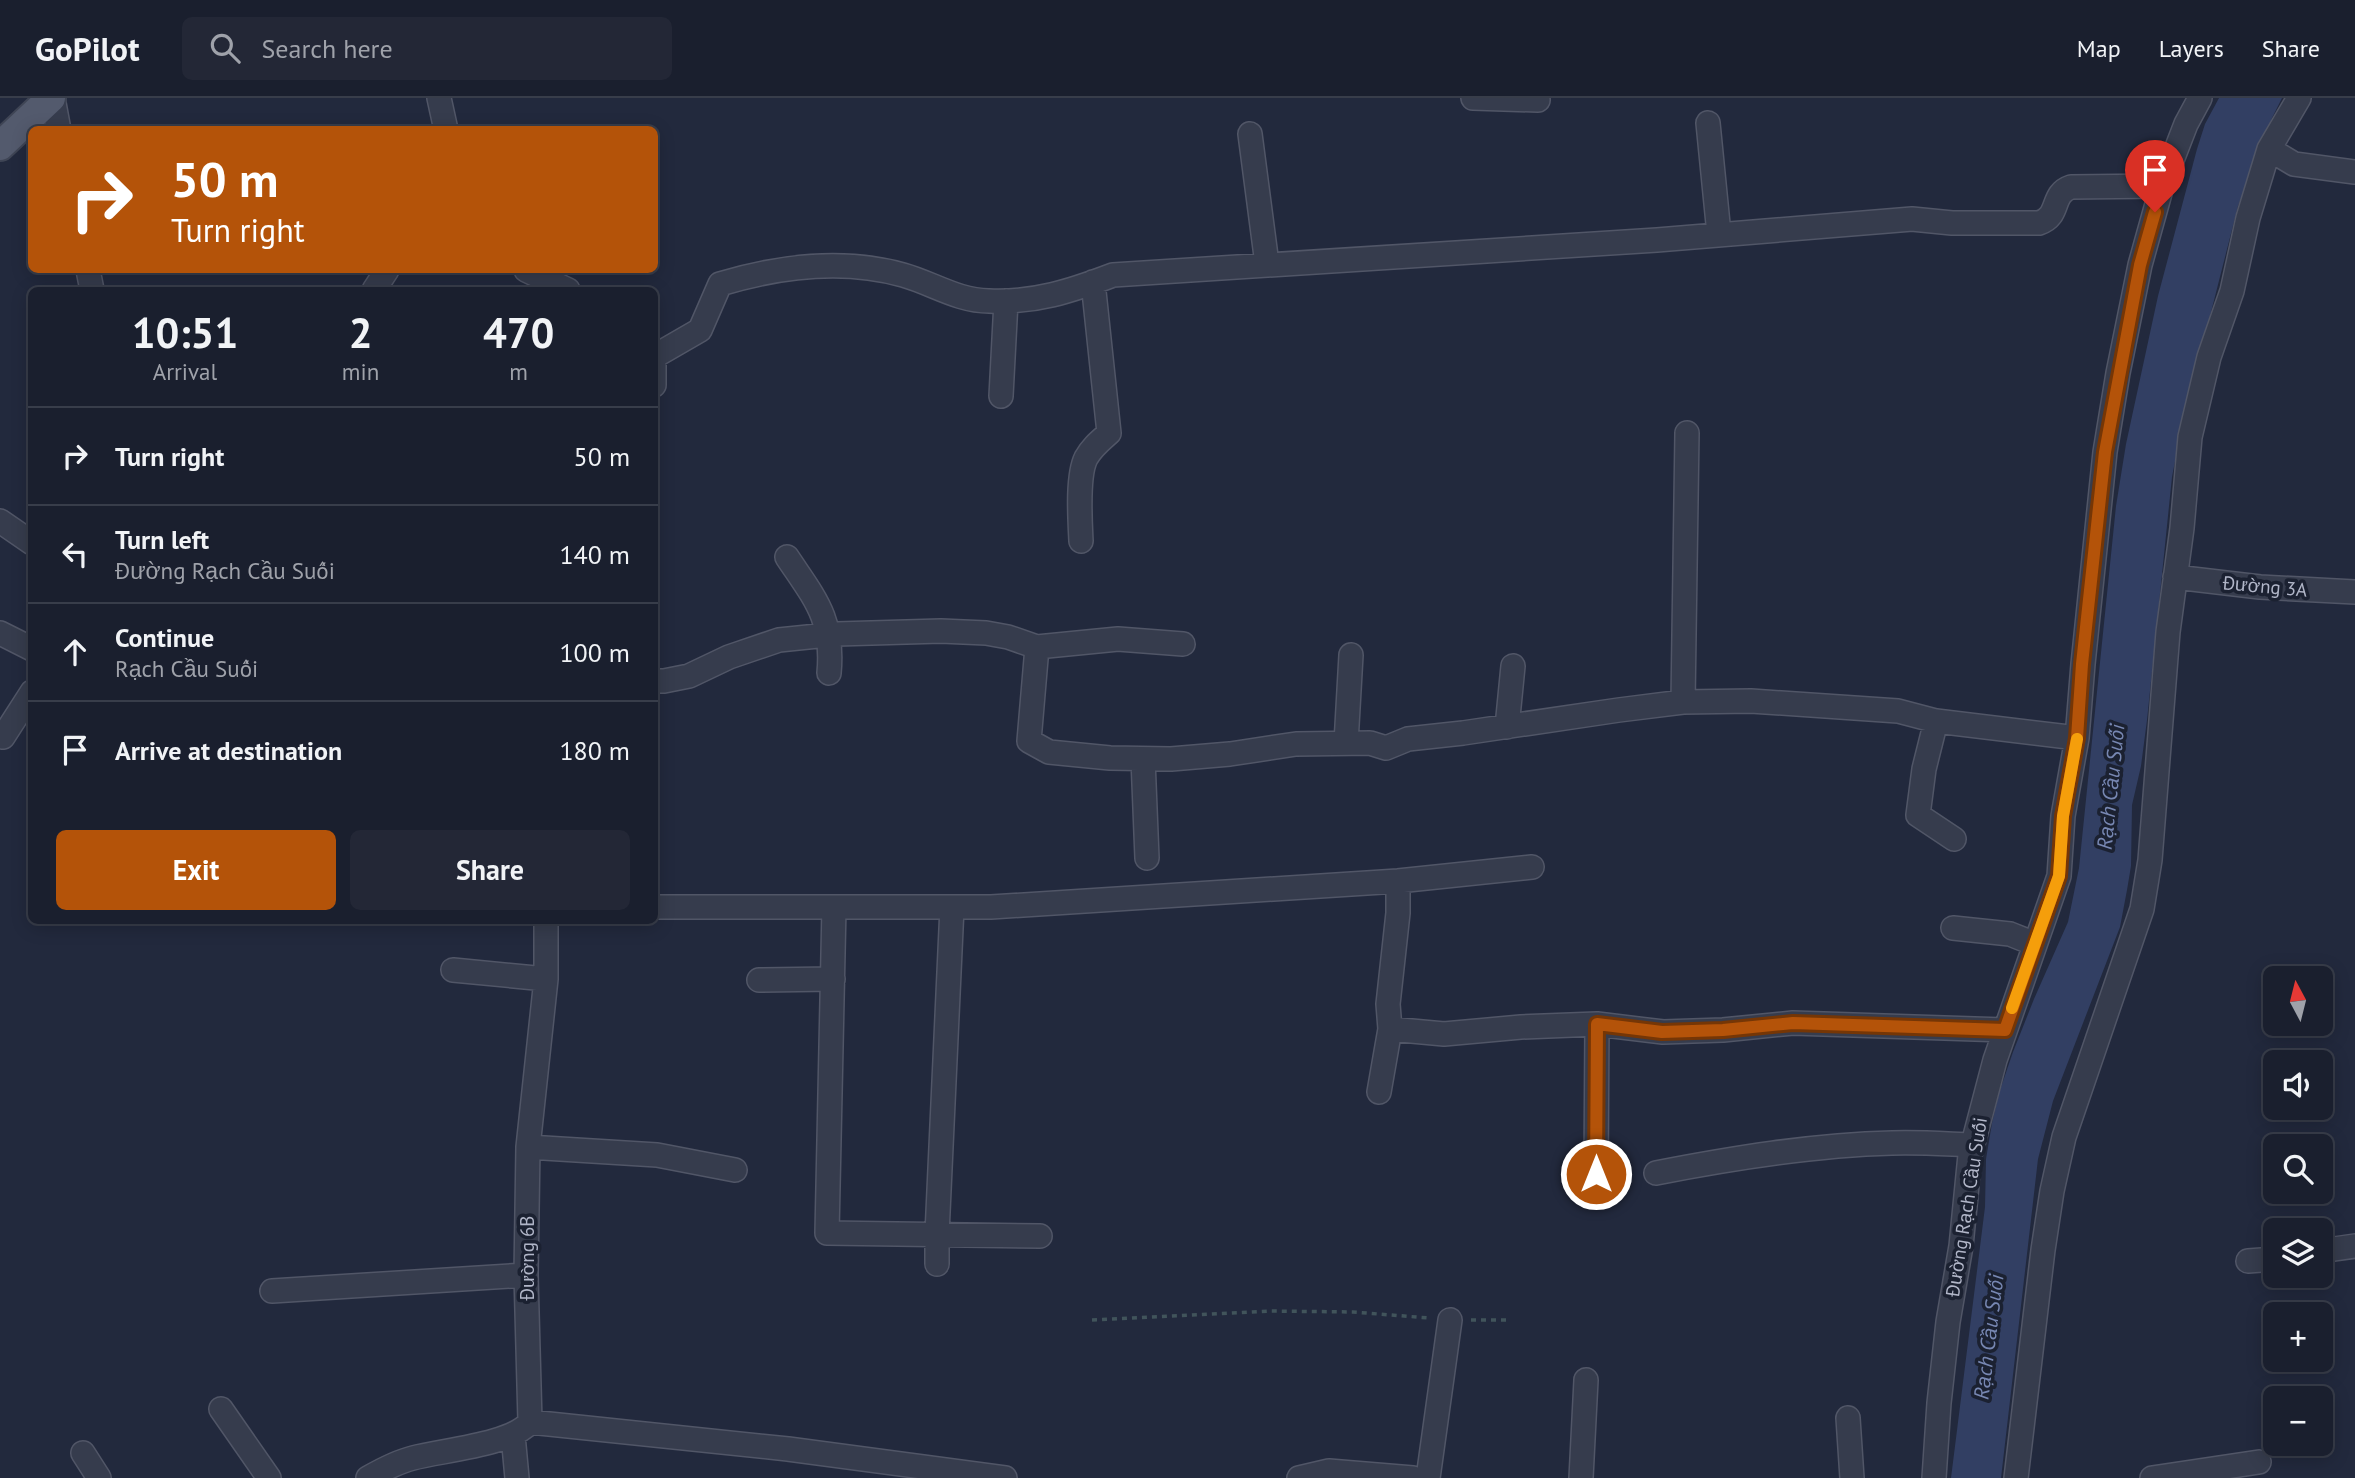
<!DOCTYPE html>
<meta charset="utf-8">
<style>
body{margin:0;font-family:"PT Sans",sans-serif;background:#232736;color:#f1f3f6;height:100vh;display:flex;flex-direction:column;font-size:26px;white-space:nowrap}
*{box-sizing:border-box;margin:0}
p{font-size:23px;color:#9fa2aa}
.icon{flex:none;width:38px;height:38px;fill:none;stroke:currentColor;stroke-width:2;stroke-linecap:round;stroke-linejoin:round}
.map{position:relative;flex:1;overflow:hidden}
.sheet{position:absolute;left:28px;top:189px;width:630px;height:637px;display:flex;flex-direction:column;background:#1a1f2e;border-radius:10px;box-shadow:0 4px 18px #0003,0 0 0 2px #383d4a}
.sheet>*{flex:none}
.hud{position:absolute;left:28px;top:28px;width:630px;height:147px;border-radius:10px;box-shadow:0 4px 18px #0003,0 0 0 2px #383d4a;background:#b45309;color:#fff;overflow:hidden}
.needle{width:46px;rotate:353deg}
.buttons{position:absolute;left:2263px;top:868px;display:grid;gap:14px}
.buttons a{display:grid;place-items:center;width:70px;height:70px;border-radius:10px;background:#1a1f2e;box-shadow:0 4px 18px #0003,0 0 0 2px #383d4a;font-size:35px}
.pin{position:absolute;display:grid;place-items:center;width:60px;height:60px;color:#fff;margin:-72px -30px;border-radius:50% 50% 50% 0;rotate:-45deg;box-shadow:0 0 7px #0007}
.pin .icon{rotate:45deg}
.me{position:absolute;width:77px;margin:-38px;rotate:0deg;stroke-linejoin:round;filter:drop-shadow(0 0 5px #0008)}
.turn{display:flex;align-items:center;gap:24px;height:147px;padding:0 28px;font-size:32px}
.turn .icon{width:91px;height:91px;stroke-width:2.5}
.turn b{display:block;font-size:49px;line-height:60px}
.eta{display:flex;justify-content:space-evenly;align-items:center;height:119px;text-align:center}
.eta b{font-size:42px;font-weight:600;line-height:49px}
.action{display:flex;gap:14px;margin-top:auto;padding:14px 28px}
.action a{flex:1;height:80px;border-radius:10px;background:#b45309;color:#fff;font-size:28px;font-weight:600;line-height:80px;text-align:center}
.action a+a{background:#232736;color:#f1f3f6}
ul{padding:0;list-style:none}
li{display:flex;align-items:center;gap:21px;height:98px;padding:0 28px;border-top:2px solid #383d4a}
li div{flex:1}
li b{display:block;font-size:26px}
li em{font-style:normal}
header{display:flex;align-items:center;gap:42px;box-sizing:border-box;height:98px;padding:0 35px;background:#1a1f2e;border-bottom:2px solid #383d4a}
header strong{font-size:33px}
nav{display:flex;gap:38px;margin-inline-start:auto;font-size:24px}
.search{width:490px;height:63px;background:#232736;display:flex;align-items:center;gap:18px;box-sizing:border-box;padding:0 24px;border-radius:10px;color:#9fa2aa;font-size:26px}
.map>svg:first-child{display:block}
.water{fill:#323f63}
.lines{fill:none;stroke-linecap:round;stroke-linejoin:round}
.minor-casing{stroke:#515667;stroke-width:26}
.major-casing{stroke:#3f4555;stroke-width:32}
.path{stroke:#41545b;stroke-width:3.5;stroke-dasharray:5 5;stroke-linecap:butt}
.minor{stroke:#363c4d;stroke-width:23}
.major{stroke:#535a6d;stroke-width:28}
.route-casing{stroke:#753606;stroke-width:18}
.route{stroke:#b45309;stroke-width:12}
.slow{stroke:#f59e0b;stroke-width:12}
.labels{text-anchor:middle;stroke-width:7;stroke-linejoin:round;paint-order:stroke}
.street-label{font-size:19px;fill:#b1b6c8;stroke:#1b2131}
.water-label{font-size:21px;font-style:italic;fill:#7787b2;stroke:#1b2131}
</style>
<header>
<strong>GoPilot</strong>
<div class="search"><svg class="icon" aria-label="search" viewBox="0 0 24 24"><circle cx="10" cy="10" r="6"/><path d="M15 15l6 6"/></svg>Search here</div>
<nav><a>Map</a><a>Layers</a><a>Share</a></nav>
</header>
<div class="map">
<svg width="2355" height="1380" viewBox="0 0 2355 1380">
<rect width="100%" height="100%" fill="#22293d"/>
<path class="water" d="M 2219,0 L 2282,0 L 2272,20 L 2238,108 L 2181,332 L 2172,379 L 2147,622 L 2141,668 L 2132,707 L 2131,768 L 2127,792 L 2120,829 L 2053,1003 L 2038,1061 L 2001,1380 L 1951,1380 L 1985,1109 L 1986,1061 L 1992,1025 L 1999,995 L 2013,954 L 2034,901 L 2068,824 L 2079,770 L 2116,408 L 2126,346 L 2158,198 L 2197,51 L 2205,26 Z"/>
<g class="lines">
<defs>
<path id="minor" d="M 53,0 L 59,32
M 439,0 L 446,32
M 1473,0 L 1538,2
M 1708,25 L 1719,136
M 1250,36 L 1267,166
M 2269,51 L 2294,66 L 2355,74
M 88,172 L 92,192
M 526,172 L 568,192
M 374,192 L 387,172
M 654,258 L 654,287
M 655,258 L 700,232 L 720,186 C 780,168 842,160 903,177 C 932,185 958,203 989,203 C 1035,205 1071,193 1113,177 L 1657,142 L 1912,121 L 1952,125 L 2039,125 C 2061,118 2050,96 2071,89 L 2162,88
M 1001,298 L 1006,203
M 0,423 L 32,445
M 1081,443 C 1080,422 1077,378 1086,360 C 1092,349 1100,343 1109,335 L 1093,184
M 787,459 C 815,501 834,521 829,575
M 2175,479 L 2260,489 L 2355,494
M 0,535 L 32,551
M 1037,549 L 1029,643 L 1049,654 L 1110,660 L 1171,661 L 1230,656 L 1296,646 L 1370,645 L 1386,650 L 1408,641 L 1463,635 L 1619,612 L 1683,604 L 1751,603 L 1898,613 L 1936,623 L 2077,640
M 654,583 L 664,583 L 689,578 L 729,559 L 779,542 L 837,536 L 941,533 L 986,535 L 1008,539 L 1037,549 L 1118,541 L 1183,546
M 1683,604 L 1687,335
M 1936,623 L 1924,671 L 1918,717 L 1954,741
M 1507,629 L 1513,568
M 3,639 L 32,594
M 1346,645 L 1351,557
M 1143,661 L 1147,760
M 654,809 L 991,809 L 1398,783 L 1532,769
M 834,809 L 827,1135 L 1040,1138
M 1953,830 L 2010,836 L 2035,846
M 453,872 L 546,881
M 759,882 L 833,881
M 1390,931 L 1444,936 L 1521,929 L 1597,926 L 1663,934 L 1723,932 L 1793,925 L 2005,932
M 1379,994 L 1390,931 L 1388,906 L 1398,815 L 1398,783
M 528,1049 L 657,1057 L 735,1072
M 1656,1075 C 1733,1060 1813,1047 1892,1045 C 1919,1044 1946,1046 1973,1047
M 1596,1076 L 1597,926
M 2320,1153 L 2355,1148
M 2248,1163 L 2275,1161
M 937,1166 L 937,1136 L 952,809
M 272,1193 L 526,1177
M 221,1311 L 269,1380
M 1848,1320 L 1852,1380
M 530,1324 L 788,1351 L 1005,1380
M 513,1337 L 517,1380
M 83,1355 L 99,1380
M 368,1380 C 382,1372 397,1364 413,1360 C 443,1352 511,1347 530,1324 L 526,1177 L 528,1049 L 546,881 L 546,822
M 1299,1380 L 1329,1373 L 1413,1380
M 1428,1380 L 1450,1222
M 1581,1380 L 1586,1282
M 1934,1380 L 1939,1305 L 1948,1224 L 1961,1148 L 1970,1057 L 1995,962 L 2059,778 L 2063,718 L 2077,640 L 2083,566 L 2105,354 L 2118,275 L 2140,167 L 2162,88 L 2186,26 L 2200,0
M 2016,1380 L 2043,1152 L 2052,1093 L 2064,1039 L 2142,811 L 2150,762 L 2168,534 L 2182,430 L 2190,339 L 2209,259 L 2232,193 L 2248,120 L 2269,51 L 2299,0
M 2152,1380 L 2259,1364"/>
<path id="major" d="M 0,48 L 51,0"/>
</defs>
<use href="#minor" class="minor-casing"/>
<use href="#major" class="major-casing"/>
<path class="path" d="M 1092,1222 L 1271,1213 L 1353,1214 L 1429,1220
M 1471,1222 L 1511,1222"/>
<use href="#minor" class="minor"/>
<use href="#major" class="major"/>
</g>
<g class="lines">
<defs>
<path id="route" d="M 1596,1076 L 1597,926 L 1662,934 L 1723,932 L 1793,925 L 2005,932 L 2059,778 L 2063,718 L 2077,640 L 2082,566 L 2105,354 L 2140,167 L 2155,114"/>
</defs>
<use href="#route" class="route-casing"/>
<use href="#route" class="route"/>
<path class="slow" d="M 2012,910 L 2059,778 L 2063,718 L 2077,641"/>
</g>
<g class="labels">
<g class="street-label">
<text transform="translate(2265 488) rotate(5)" y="7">Đường 3A</text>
<text transform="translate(1966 1109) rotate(-81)" y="7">Đường Rạch Cầu Suối</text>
<text transform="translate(527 1160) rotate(-90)" y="7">Đường 6B</text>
</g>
<g class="water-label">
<text transform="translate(2111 689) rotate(-84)" y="7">Rạch Cầu Suối</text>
<text transform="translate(1989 1239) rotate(-83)" y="7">Rạch Cầu Suối</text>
</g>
</g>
</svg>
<div class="buttons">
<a><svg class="needle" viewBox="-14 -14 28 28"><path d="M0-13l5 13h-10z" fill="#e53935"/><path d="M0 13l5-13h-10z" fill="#9fa2aa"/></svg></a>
<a><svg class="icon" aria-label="sound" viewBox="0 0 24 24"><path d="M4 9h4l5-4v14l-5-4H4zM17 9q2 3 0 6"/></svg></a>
<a><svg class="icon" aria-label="search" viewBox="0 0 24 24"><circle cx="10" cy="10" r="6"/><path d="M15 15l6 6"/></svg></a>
<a><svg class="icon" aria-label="layers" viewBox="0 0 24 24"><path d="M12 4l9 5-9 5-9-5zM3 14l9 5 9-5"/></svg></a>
<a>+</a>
<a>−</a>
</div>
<div class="pin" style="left:2155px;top:114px;background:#d93025"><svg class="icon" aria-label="arrive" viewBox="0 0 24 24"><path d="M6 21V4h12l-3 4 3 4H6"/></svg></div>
<svg class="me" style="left:1596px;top:1076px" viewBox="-20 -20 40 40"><circle r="17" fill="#b45309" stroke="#fff" stroke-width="3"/><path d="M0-11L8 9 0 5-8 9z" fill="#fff"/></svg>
<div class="hud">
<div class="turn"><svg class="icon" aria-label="right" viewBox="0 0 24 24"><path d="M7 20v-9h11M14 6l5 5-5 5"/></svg><div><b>50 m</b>Turn right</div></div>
</div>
<section class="sheet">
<div class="eta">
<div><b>10:51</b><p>Arrival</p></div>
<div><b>2</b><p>min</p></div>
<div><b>470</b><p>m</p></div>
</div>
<ul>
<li><svg class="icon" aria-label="right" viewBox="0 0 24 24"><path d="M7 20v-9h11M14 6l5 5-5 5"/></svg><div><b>Turn right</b></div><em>50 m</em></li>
<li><svg class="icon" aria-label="left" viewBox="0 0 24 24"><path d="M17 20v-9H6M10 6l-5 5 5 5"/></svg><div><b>Turn left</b><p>Đường Rạch Cầu Suối</p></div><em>140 m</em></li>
<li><svg class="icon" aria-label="ahead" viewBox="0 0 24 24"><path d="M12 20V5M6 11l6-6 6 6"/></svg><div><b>Continue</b><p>Rạch Cầu Suối</p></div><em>100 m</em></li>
<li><svg class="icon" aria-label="arrive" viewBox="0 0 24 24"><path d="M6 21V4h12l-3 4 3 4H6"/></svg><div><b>Arrive at destination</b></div><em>180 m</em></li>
</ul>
<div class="action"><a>Exit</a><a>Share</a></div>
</section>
</div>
